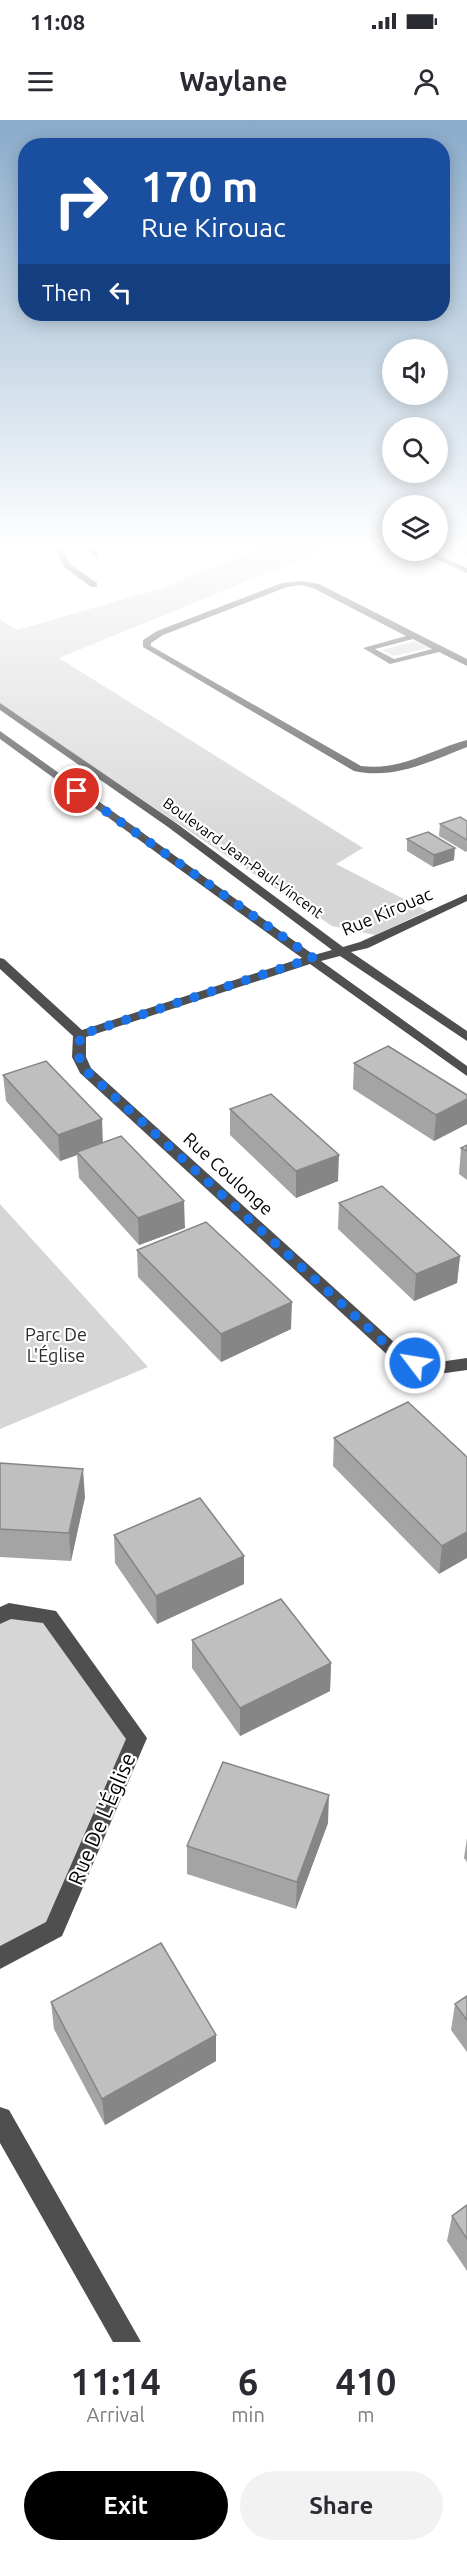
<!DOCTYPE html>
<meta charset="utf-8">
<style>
body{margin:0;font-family:Ubuntu,sans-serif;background:#f2f2f3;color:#2b2b33;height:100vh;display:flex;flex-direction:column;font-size:22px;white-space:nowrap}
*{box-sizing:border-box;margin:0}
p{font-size:20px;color:#7c7c81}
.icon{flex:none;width:33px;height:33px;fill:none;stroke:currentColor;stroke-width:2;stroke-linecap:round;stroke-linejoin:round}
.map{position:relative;height:2222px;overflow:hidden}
.side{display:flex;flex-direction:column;background:#fff;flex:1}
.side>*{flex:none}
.banner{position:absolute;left:18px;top:18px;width:432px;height:183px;border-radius:24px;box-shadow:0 3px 15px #0003;background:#1a4fa0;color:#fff;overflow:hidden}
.tools{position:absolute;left:382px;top:219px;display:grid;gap:12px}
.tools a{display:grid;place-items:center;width:66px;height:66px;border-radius:50%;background:#fff;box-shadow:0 3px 15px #0003;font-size:30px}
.pin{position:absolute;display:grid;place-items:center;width:51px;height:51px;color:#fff;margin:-26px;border:3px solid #fff;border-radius:50%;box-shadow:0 2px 6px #0007}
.me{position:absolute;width:66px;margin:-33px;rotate:301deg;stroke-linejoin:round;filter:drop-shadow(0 0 4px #0008)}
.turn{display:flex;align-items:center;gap:21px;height:126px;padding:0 24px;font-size:27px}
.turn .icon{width:78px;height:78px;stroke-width:2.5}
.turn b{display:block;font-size:42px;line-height:51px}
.then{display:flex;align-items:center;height:57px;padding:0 24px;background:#0003;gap:12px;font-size:22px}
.eta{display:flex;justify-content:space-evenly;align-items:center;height:102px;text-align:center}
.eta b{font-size:36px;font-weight:700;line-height:42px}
.action{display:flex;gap:12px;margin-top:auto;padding:12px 24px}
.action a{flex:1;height:69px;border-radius:36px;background:#000;color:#fff;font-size:24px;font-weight:700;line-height:69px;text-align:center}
.action a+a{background:#f2f2f3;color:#2b2b33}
.status{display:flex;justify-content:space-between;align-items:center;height:42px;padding:0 30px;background:#fff;direction:ltr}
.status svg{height:16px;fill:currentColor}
header{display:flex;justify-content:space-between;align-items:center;height:78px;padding:0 24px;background:#fff;font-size:27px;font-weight:700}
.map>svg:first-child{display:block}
.green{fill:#d6d6d6}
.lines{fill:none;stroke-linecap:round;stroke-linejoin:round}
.minor{fill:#4f4f4f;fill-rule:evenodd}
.wall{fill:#a4a4a4}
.shaded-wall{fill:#868686}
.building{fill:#bfbfbf;stroke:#868686;stroke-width:1.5}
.route{stroke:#1a73e8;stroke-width:10;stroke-dasharray:0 18}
.labels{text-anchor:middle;stroke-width:4.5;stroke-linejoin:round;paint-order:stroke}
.far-street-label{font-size:15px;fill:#000;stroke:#fff}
.street-label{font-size:18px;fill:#000;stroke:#fff}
.park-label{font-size:18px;fill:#2d2d2d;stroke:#fff}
.near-street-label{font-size:21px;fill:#000;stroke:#fff}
</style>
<div class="status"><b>11:08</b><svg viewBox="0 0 49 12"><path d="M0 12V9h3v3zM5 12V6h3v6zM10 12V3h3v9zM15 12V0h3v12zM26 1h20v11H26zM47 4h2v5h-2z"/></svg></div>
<header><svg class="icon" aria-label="menu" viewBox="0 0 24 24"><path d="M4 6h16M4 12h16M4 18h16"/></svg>Waylane<svg class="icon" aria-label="person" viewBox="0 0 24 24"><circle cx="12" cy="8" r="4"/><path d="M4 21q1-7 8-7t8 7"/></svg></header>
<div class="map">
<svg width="467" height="2222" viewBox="0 0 467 2222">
<rect width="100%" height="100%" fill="#fff"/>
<path class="green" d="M 271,424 L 338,424 L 59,538 L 363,728 L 336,744 L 427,791 L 375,815 L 332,806 L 0,585 L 0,499 L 17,510 L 162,468 Z
M 415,521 L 428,528 L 394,536 L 382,530 Z
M 0,1084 L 148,1247 L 0,1309 Z
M 0,1496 L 49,1496 L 137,1618 L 54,1809 L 0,1838 Z"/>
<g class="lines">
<path class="minor" d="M 53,424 L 61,424 L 70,444 L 97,463 L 97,467 L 91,467 L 64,447 Z
M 88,424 L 96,424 L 99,437 L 93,437 Z
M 190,424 L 198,424 L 199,427 L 192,429 Z
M 416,430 L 428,430 L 467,448 L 467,453 Z
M 302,461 L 319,464 L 467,539 L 467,546 L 439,532 L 390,544 L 363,528 L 406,516 L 313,468 L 302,465 L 287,467 L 163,515 L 151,523 L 151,526 L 361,646 C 401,651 430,630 467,620 L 467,627 C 431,641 394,660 354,651 L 143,527 L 143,520 L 157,511 L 282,463 ZM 413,519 L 432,529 L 394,539 L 375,529 Z
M 0,583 L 176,703 L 343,827 L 360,822 L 467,774 L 467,781 L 368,828 L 351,832 L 467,911 L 467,921 L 340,836 L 321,841 L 467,946 L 467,956 L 310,844 L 86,917 L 86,937 L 91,948 L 405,1232 L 432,1243 L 467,1238 L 467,1250 L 431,1255 L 393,1240 L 80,953 L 72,937 L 73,916 L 0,849 L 0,838 L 4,839 L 82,910 L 302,838 L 0,619 L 0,611 L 314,835 L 332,830 L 168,707 L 0,590 Z
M 9,1483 L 56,1491 L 147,1618 L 62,1816 L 0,1849 L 0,1826 L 46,1802 L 126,1619 L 43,1503 L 11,1499 L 0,1504 L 0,1487 Z
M 0,1987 L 9,1990 L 141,2222 L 113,2222 L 0,2023 Z"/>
</g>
<path class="wall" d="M 449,424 L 467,424 L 467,435 L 463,433 L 463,429 L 460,430 Z
M 467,701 L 467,731 L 466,732 L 439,716 L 440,704 Z
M 407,719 L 454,740 L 433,747 L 407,731 Z
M 354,943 L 467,975 L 467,1004 L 434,1021 L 353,969 Z
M 3,955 L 103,1023 L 185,1108 L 139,1125 L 79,1058 L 77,1035 L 60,1041 L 6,981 Z
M 230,989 L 338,1061 L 296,1078 L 230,1015 Z
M 467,1025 L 467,1060 L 459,1054 L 461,1028 Z
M 339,1083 L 460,1136 L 457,1163 L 414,1181 L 338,1109 Z
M 137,1130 L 291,1209 L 221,1242 L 138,1157 Z
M 334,1318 L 467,1337 L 439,1454 L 333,1346 Z
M 0,1343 L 85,1377 L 71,1441 L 0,1437 Z
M 114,1415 L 244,1436 L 244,1464 L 157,1504 L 115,1443 Z
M 192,1520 L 331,1543 L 330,1571 L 240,1616 L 192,1548 Z
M 328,1703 L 296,1789 L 187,1754 L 187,1726 Z
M 467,1718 L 467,1742 L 464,1738 Z
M 467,1876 L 467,1932 L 451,1910 L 455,1884 Z
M 51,1882 L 216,1941 L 105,2005 L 54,1909 Z
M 467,2085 L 467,2151 L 447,2121 L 452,2096 Z"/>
<path class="shaded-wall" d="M 460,424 L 463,424 L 463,429 L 460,430 Z
M 455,728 L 454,740 L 433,747 L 434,735 Z
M 467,979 L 467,1004 L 434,1021 L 436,995 Z
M 102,999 L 103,1025 L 77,1032 L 77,1035 L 60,1041 L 58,1015 Z
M 339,1035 L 338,1061 L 296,1078 L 296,1051 Z
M 184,1081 L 185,1108 L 139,1125 L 138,1098 Z
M 460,1136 L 457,1163 L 414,1181 L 416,1154 Z
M 292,1182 L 291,1209 L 221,1242 L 221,1214 Z
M 83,1349 L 85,1377 L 71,1441 L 69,1413 Z
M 467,1412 L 467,1438 L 439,1454 L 442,1426 Z
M 244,1436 L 244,1464 L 157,1504 L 156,1476 Z
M 331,1543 L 330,1571 L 240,1616 L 240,1588 Z
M 329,1675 L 328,1703 L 296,1789 L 297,1762 Z
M 216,1915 L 216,1941 L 105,2005 L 102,1979 Z"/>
<path class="building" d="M 460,697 L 467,701 L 467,720 L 440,704 Z
M 428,712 L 455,728 L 434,735 L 407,719 Z
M 388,926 L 467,975 L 467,979 L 436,995 L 354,943 Z
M 46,941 L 102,999 L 58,1015 L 3,955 Z
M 271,974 L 339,1035 L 296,1051 L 230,989 Z
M 121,1016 L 184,1081 L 138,1098 L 77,1032 Z
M 467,1025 L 467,1031 L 461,1028 Z
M 382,1066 L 460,1136 L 416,1154 L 339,1083 Z
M 206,1102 L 292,1182 L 221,1214 L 137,1130 Z
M 408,1282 L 467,1337 L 467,1412 L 442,1426 L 334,1318 Z
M 0,1343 L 83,1349 L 69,1413 L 0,1409 Z
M 200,1378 L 244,1436 L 156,1476 L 114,1415 Z
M 281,1479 L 331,1543 L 240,1588 L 192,1520 Z
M 223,1642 L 329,1675 L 297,1762 L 187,1726 Z
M 161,1823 L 216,1915 L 102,1979 L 51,1882 Z
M 467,1876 L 467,1900 L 455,1884 Z
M 467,2085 L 467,2119 L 452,2096 Z"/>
<linearGradient id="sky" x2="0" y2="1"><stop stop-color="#8aabca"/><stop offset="0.58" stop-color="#fff"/><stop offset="1" stop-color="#fff" stop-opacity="0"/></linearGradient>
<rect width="467" height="735" fill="url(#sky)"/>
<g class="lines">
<path class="route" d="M 77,671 L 313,838 L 80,915 L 79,937 L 85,950 L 399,1236 L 415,1243"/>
</g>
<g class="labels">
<g class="far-street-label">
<text transform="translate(243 738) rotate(36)" y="5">Boulevard Jean-Paul-Vincent</text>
</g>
<g class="street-label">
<text transform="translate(387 792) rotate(-23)" y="6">Rue Kirouac</text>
<text transform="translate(228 1054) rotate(42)" y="6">Rue Coulonge</text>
</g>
<g class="park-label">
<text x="56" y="1221">Parc De<tspan x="56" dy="21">L'Église</tspan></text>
</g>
<g class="near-street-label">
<text transform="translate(102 1699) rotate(-67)" y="7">Rue De L'Église</text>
</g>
</g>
</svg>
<div class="tools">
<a><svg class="icon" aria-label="sound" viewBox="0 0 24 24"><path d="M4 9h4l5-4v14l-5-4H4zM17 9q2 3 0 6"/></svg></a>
<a><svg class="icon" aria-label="search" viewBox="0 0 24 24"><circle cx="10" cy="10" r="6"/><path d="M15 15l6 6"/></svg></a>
<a><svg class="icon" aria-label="layers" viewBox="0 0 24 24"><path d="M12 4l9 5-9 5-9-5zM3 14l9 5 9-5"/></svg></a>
</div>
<div class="pin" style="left:77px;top:671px;background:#d93025"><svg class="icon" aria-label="arrive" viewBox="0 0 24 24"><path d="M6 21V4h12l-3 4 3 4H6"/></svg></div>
<svg class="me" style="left:415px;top:1243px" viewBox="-20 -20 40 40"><circle r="17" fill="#1a73e8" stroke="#fff" stroke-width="3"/><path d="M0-11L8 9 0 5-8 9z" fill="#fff"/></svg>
<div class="banner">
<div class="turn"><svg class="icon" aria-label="right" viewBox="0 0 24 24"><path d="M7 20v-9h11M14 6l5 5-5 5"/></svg><div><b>170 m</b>Rue Kirouac</div></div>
<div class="then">Then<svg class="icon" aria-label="left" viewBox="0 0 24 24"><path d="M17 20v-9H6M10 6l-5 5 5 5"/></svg></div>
</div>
</div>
<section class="side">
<div class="eta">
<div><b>11:14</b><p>Arrival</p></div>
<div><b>6</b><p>min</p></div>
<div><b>410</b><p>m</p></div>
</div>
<div class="action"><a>Exit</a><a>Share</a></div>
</section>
